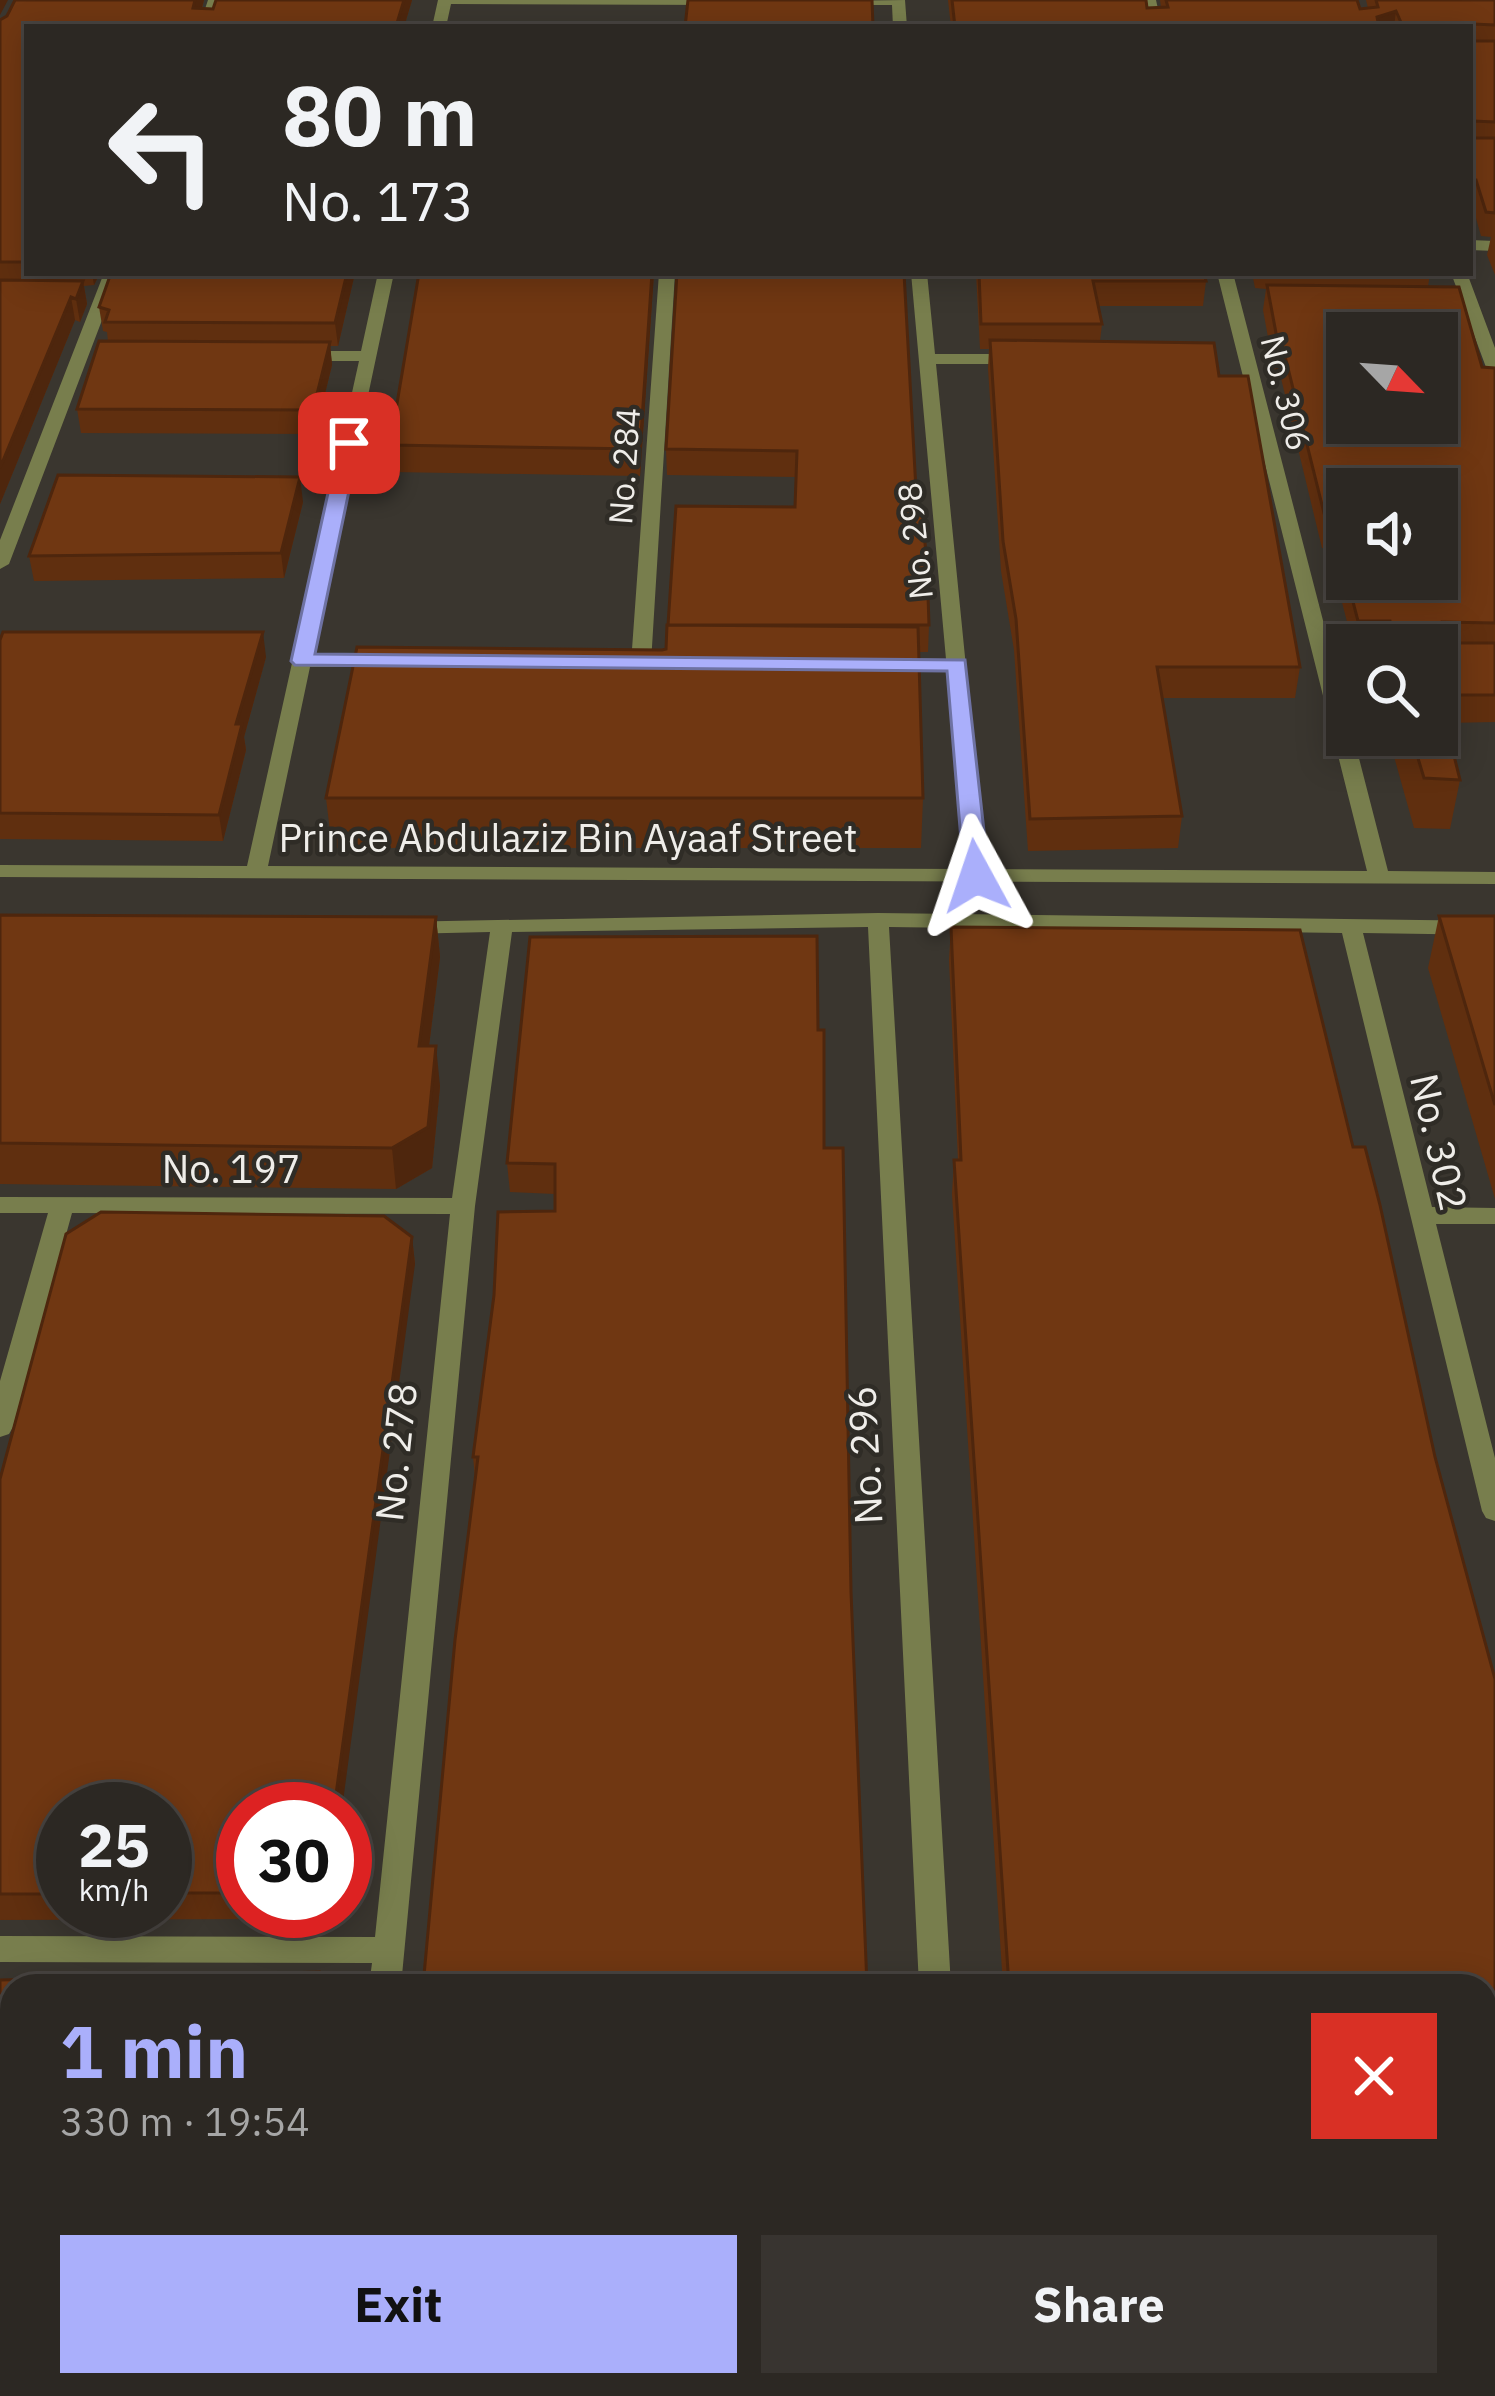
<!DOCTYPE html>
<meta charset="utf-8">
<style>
body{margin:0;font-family:"IBM Plex Sans",sans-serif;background:#383430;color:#f1f3f6;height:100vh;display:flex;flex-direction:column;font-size:45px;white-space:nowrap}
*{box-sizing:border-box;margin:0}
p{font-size:39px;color:#a6a6a6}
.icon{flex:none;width:66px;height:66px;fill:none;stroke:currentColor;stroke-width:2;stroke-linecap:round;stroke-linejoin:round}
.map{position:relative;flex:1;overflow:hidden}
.drawer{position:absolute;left:0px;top:1974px;width:1497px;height:423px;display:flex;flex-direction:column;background:#2c2823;border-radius:36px 36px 0 0;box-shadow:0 6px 30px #0003,0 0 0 3px #484441}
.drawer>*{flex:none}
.banner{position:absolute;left:24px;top:24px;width:1449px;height:252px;border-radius:0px;box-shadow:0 6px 30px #0003,0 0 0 3px #484441;background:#2c2823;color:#f1f3f6;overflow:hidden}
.needle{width:78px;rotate:115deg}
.tools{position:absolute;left:1326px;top:312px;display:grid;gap:24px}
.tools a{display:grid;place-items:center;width:132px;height:132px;border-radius:0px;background:#2c2823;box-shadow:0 6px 30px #0003,0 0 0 3px #484441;font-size:60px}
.speed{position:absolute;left:36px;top:1782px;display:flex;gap:24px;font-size:60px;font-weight:700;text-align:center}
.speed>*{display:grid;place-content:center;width:156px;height:156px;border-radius:50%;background:#2c2823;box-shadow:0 6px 30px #0003,0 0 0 3px #484441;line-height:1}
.speed small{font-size:30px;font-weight:400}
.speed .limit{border:18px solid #d22;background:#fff;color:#111}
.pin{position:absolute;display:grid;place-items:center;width:102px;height:102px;color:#fff;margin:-51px;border-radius:24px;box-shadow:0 6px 18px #0006}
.me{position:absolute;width:132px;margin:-66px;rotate:355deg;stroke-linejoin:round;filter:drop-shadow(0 0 9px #0008)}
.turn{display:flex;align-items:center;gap:42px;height:252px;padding:0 60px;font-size:54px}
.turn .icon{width:156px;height:156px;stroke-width:2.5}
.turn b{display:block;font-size:84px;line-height:102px}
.round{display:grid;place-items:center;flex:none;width:126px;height:126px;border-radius:0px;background:#383430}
.overview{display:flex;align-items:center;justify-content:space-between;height:204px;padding:0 60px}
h1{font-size:72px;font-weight:700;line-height:90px;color:#aaaffb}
.primary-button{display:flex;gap:24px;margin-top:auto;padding:24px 60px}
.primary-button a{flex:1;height:138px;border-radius:0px;background:#aaaffb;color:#111;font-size:48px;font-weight:700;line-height:138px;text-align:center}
.primary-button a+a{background:#383430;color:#f1f3f6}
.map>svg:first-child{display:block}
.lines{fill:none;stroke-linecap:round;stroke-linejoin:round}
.minor{fill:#787e4d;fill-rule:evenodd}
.wall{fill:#602f0f;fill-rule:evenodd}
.shaded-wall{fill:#4e260d}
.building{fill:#703712;stroke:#4e260d;stroke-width:3;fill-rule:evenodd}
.route{fill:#aaaffb;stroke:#6e72a3;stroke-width:3}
.labels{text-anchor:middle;stroke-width:9;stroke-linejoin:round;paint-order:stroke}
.far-street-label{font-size:33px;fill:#efede9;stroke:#2f2c26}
.street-label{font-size:39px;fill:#efede9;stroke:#2f2c26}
</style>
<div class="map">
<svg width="1495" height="2396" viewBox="0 0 1495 2396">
<rect width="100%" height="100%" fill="#3a362f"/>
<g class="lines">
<path class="minor" d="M 208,0 L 222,0 L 213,27 L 199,27 Z
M 438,0 L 727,0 L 728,1 L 721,5 L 451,4 L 446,27 L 432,27 Z
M 905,0 L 907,27 L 893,27 L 892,5 L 840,5 L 833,1 Z
M 1142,0 L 1156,0 L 1162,27 L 1148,27 Z
M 1470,240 L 1495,241 L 1495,251 L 1470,250 Z
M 104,273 L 120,273 L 9,564 L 0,569 L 0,540 Z
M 378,273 L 394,273 L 313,655 L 384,655 L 394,661 L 384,667 L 310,667 L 268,866 L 965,869 L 947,671 L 887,670 L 877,664 L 887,658 L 946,659 L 911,273 L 927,273 L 935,354 L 1021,354 L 1029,359 L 1021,364 L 936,364 L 986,869 L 1367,871 L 1217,273 L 1233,273 L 1347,713 L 1347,735 L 1353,735 L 1388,871 L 1495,872 L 1495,884 L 0,877 L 0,865 L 247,866 L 359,361 L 299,361 L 291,356 L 299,351 L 361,351 Z
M 659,273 L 675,273 L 651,663 L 641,669 L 631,663 Z
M 1451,273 L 1467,273 L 1495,348 L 1495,375 L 1487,370 Z
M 878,913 L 1495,921 L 1495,935 L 1363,933 L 1432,1207 L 1495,1208 L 1495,1224 L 1436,1224 L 1495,1458 L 1495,1521 L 1486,1518 L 1482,1511 L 1342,933 L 889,927 L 951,1986 L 919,1986 L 868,927 L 512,932 L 475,1206 L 401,1986 L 369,1986 L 372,1963 L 0,1962 L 0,1936 L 375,1937 L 450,1214 L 72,1213 L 13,1427 L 9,1434 L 0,1437 L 0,1381 L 48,1213 L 0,1213 L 0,1197 L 452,1198 L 490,932 L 404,934 L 396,932 L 393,927 L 396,922 Z
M 1485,2318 L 1495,2318 L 1495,2352 L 1485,2352 Z
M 323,2385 L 357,2385 L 356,2396 L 322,2396 Z
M 940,2385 L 974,2385 L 975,2396 L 941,2396 Z"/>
</g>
<path class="wall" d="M 204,0 L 202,9 L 213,9 L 216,0 L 412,0 L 404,27 L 27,27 L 27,273 L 100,273 L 94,285 L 84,286 L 87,304 L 80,322 L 75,320 L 0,504 L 0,20 Z
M 948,0 L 1146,0 L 1147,8 L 1161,8 L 1160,0 L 1357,0 L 1360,9 L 1368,8 L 1366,0 L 1495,0 L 1495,275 L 1487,255 L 1491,237 L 1481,236 L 1472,204 L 1470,204 L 1470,27 L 951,27 Z
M 355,273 L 338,346 L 330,346 L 332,365 L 315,434 L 81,433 L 77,409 L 108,341 L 107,332 L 103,331 L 99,307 Z
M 654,273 L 640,476 L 392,472 L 390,445 Z
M 677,273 L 917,508 L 929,625 L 928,652 L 919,652 L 923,798 L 921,848 L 332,848 L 326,798 L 666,649 L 795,507 L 796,477 L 667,475 L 666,449 Z
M 976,273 L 1204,273 L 1206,281 L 1203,306 L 1098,306 L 1102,324 L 1100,341 L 1219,376 L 1300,667 L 1295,698 L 1162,698 L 1182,816 L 1178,848 L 1028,851 L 1014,650 L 1001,571 L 988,368 L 989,349 L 980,349 Z
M 1252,273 L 1430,273 L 1428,287 L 1482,367 L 1495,368 L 1495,722 L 1446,723 L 1460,780 L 1450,829 L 1414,828 L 1388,735 L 1437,735 L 1437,645 L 1353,645 L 1328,548 L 1322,548 L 1280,374 L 1275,375 L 1263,310 L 1266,289 L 1255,288 Z
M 303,502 L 284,578 L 34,581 L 29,556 Z
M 0,640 L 266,657 L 244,737 L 246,750 L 223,841 L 0,839 Z
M 0,915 L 436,917 L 440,957 L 429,1046 L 440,1086 L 432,1168 L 396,1189 L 0,1184 Z
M 1439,916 L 1495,916 L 1495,1199 L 1428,968 Z
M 951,927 L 1353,1147 L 1495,1679 L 1495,2067 L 1485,2067 L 1485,1986 L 1003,1986 L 952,1194 L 954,1160 L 958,1160 L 949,960 Z
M 817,936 L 475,1477 L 473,1457 L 555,1211 L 555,1194 L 510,1192 L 507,1163 Z
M 412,1237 L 415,1264 L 243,1809 L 243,1911 L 301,1911 L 290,1919 L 0,1920 L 0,1479 ZM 63,1809 L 165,1809 L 165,1911 L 63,1911 Z
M 1485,2192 L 1495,2239 L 1495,2249 L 1485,2276 Z"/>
<path class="shaded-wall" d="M 0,0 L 8,0 L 0,15 Z
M 195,0 L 204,0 L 196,27 L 193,8 Z
M 404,0 L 412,0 L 404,27 L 397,23 Z
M 1396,11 L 1394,27 L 1375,27 L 1377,17 Z
M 92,273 L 100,273 L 94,285 Z
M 347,273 L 355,273 L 338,346 L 335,323 Z
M 652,273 L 654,273 L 640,476 L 640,449 Z
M 83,281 L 87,304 L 80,322 L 76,299 Z
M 71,297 L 75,320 L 0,504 L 0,468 Z
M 330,342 L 332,365 L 315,434 L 313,410 Z
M 1283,348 L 1280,374 L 1275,375 L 1279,349 Z
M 300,477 L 303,502 L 284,578 L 281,553 Z
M 263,632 L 266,657 L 244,737 L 246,750 L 223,841 L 219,815 L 236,724 Z
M 436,917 L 440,957 L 424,1086 L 419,1046 Z
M 436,1046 L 440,1086 L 432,1168 L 396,1189 L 392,1148 Z
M 412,1237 L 415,1264 L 342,1809 L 334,1809 Z
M 288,1911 L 301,1911 L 290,1919 Z
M 261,2385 L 270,2385 L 269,2396 L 260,2396 Z"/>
<path class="building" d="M 15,0 L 195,0 L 193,8 L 213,9 L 216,0 L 404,0 L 397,23 L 403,27 L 27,27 L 27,262 L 0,262 L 0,20 L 7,16 Z
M 688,0 L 872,0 L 873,27 L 685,27 Z
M 952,0 L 1146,0 L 1147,8 L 1168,7 L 1166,0 L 1357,0 L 1360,9 L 1378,7 L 1376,0 L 1495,0 L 1495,25 L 1474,24 L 1470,35 L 1470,27 L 1403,27 L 1396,11 L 1377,17 L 1379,27 L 955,27 Z
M 1470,37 L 1474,41 L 1495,41 L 1495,122 L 1474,121 L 1470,132 Z
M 1470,134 L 1474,138 L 1495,138 L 1495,213 L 1486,212 L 1476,180 L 1470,180 Z
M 111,273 L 347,273 L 335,323 L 105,322 L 109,310 L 99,307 Z
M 419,273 L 652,273 L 640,449 L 390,445 Z
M 677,273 L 904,273 L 917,508 L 922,508 L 927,566 L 929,625 L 668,625 L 676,506 L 795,507 L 797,451 L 666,449 Z
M 979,273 L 1204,273 L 1206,281 L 1093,281 L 1102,324 L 981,324 Z
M 0,280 L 83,281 L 76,299 L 71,297 L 0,468 Z
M 1267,285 L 1459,287 L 1482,367 L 1495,368 L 1495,623 L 1442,622 L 1438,639 L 1442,643 L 1495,643 L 1495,695 L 1439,695 L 1437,687 L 1437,645 L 1396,645 L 1390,621 L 1358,621 L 1332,521 L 1326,521 L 1283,348 L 1279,349 ZM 1347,333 L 1437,333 L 1437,423 L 1347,423 ZM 1347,489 L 1437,489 L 1437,579 L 1347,579 Z
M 990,340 L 1214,343 L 1219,376 L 1248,376 L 1300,667 L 1157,667 L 1182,816 L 1030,819 L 1016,619 L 1003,541 Z
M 99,341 L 330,342 L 313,410 L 77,409 Z
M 58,475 L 300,477 L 281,553 L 29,556 Z
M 667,625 L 918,627 L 923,798 L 326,798 L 357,647 L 662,650 L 666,649 Z
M 3,632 L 263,632 L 236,724 L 242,724 L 219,815 L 0,813 L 0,640 Z
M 1437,687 L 1460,780 L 1424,778 L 1411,735 L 1437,735 Z
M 0,915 L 436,917 L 419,1046 L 436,1046 L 428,1127 L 392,1148 L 0,1143 Z
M 1439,916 L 1495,916 L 1495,1105 Z
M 951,927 L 1300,930 L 1353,1147 L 1365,1147 L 1380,1205 L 1435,1457 L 1495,1679 L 1495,2035 L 1485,2035 L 1485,1986 L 1009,1986 L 954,1160 L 961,1160 Z
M 817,936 L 818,1030 L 824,1030 L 824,1148 L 843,1148 L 851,1592 L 867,1986 L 423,1986 L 455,1640 L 478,1457 L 473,1457 L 494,1295 L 498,1212 L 555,1211 L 555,1164 L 507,1163 L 530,937 Z
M 101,1212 L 384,1216 L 412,1237 L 334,1809 L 243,1809 L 243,1893 L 165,1893 L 165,1809 L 63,1809 L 63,1894 L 0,1894 L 0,1479 L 66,1234 Z
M 319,1972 L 317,1986 L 12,1986 L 12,2385 L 261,2385 L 260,2396 L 0,2396 L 0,1980 Z
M 1485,2192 L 1495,2239 L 1495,2245 L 1485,2245 Z
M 1495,2362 L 1495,2396 L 1016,2396 L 1015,2385 L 1485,2385 L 1485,2363 Z
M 582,2385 L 877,2385 L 877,2396 L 582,2396 Z"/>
<path class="route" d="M 349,437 L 359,443 L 315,654 L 965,660 L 989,876 L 985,881 L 976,883 L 964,876 L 947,671 L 295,665 L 291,661 L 339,443 Z"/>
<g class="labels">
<g class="far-street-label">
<text transform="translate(1286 393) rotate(76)" y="12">No. 306</text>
<text transform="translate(624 466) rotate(-86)" y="12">No. 284</text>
<text transform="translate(915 541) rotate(-96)" y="12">No. 298</text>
</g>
<g class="street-label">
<text x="568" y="852">Prince Abdulaziz Bin Ayaaf Street</text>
<text transform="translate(1439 1142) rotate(77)" y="14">No. 302</text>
<text x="231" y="1183">No. 197</text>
<text transform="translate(396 1452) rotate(-84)" y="14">No. 278</text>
<text transform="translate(865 1455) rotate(-93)" y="14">No. 296</text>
</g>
</g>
</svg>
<div class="tools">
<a><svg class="needle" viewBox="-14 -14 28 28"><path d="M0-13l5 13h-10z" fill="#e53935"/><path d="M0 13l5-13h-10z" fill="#a6a6a6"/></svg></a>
<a><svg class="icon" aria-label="sound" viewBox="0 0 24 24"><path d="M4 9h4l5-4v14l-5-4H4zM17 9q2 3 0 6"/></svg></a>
<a><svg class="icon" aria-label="search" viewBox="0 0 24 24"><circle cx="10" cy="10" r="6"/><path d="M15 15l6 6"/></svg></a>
</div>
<div class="speed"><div>25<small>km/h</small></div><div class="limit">30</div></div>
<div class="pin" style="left:349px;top:443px;background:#d93025"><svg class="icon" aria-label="arrive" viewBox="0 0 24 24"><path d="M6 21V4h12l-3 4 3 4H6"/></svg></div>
<svg class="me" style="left:976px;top:876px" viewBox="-20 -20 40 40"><path d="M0-17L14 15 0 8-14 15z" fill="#aaaffb" stroke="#fff" stroke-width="4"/></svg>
<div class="banner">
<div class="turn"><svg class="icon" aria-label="left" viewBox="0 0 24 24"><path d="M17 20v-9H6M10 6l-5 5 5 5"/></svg><div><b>80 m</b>No. 173</div></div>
</div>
<section class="drawer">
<div class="overview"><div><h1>1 min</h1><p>330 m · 19:54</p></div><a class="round" style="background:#d93025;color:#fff"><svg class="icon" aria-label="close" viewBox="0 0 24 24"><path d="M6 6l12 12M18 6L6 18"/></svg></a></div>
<div class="primary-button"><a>Exit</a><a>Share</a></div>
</section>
</div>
